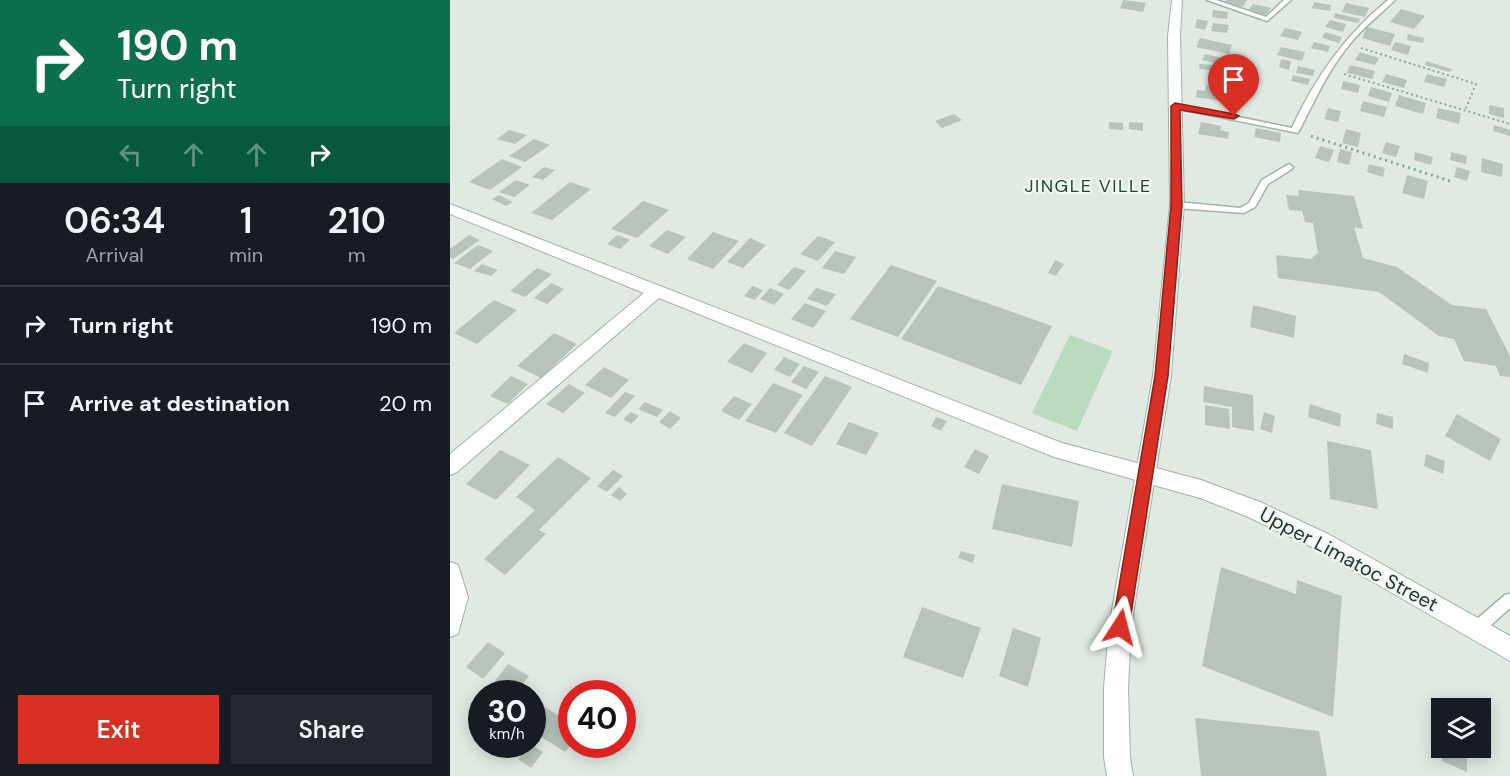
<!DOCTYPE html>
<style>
body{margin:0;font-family:"DM Sans",sans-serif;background:#242831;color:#f1f3f6;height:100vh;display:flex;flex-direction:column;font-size:22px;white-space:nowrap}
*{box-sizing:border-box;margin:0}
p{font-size:20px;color:#9ea1a6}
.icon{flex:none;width:33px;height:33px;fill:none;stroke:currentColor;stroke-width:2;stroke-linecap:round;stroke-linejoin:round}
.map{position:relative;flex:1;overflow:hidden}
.side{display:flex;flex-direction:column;background:#171b24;width:450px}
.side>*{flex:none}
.top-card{background:#0b6e4f;color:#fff;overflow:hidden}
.controls{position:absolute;left:981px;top:698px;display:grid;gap:12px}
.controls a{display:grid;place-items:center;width:60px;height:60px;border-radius:0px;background:#171b24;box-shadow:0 3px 15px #0003;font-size:30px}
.speed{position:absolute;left:18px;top:680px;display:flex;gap:12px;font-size:30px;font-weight:700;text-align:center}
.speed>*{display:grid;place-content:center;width:78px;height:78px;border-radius:50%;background:#171b24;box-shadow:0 3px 15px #0003;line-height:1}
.speed small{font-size:15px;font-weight:400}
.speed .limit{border:9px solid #d22;background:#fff;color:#111}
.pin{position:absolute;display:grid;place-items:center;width:51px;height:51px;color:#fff;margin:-62px -26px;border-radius:50% 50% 50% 0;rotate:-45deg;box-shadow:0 0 6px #0007}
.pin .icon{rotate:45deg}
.me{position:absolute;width:66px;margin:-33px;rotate:9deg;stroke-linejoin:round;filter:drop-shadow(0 0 4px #0008)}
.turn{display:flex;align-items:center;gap:21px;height:126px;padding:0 18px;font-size:27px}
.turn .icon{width:78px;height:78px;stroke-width:2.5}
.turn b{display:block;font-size:42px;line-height:51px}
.lanes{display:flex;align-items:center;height:57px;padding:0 18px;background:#0003;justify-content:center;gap:30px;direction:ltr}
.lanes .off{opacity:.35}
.eta{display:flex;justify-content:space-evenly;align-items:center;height:102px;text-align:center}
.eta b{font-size:36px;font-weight:600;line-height:42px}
.cta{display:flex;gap:12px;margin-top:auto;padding:12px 18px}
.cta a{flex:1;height:69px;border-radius:0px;background:#d93025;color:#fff;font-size:24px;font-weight:600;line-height:69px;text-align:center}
.cta a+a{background:#242831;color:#f1f3f6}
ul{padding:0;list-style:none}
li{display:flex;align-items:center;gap:18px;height:78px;padding:0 18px;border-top:2px solid #363941}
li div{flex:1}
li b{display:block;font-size:22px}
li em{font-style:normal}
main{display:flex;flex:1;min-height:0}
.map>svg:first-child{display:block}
.green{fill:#bad9bd}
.building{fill:#b6c4bc}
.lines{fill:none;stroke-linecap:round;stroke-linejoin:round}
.lane-casing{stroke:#a3b1a9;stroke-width:3}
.street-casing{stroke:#a3b1a9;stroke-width:2}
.secondary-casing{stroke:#a0b4a9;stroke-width:2}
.path-far1{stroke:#83aa96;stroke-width:2;stroke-dasharray:2 3;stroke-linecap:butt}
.path{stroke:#83aa96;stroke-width:3;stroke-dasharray:2 4;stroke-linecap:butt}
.lane{fill:#fff;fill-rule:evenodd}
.street{fill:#fff;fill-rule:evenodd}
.secondary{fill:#fff;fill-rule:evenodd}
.route{fill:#d93025;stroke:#8d1f18;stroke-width:1.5}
.labels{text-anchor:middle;stroke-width:4.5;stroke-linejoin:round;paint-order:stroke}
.far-neighbourhood-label{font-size:18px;letter-spacing:1.5px;fill:#204837;stroke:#f0f6f2}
.street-label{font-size:20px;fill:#22382e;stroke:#f0f6f2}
</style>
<main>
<section class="side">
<div class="top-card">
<div class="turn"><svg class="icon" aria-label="right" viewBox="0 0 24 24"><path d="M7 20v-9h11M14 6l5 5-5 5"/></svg><div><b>190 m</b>Turn right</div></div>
<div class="lanes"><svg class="icon off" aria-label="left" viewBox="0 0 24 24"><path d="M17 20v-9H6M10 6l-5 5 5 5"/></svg><svg class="icon off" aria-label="ahead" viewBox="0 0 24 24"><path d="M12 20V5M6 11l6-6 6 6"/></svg><svg class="icon off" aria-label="ahead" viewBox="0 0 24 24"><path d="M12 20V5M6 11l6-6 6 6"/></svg><svg class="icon" aria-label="right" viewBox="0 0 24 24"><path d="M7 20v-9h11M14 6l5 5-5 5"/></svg></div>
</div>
<div class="eta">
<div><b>06:34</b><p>Arrival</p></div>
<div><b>1</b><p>min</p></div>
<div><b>210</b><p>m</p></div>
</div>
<ul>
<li><svg class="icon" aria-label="right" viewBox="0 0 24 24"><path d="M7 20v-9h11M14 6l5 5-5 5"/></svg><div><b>Turn right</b></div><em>190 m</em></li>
<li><svg class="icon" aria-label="arrive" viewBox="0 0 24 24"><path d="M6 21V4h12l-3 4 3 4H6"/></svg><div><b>Arrive at destination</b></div><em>20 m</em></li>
</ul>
<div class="cta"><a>Exit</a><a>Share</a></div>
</section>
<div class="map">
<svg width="1060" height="776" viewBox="0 0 1060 776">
<rect width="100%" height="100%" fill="#e0eae3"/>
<path class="green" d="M 620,335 L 663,351 L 627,431 L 582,413 Z"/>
<path class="building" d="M 673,0 L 696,3 L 693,12 L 670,8 Z
M 776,0 L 797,0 L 793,7 L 774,2 Z
M 864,2 L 881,5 L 880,11 L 862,8 Z
M 896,3 L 919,8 L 915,17 L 892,12 Z
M 803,4 L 821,8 L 816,15 L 798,10 Z
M 951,9 L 975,16 L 964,29 L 940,22 Z
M 763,10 L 778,12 L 777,19 L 762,17 Z
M 885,13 L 910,19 L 908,23 L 884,18 Z
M 747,19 L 758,21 L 755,30 L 745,28 Z
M 880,20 L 896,24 L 893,32 L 875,27 Z
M 763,23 L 779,25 L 777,33 L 761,31 Z
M 917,27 L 945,34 L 940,46 L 912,38 Z
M 835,28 L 852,32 L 848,40 L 830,36 Z
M 875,32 L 892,37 L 889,43 L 872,38 Z
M 958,34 L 974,38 L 973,43 L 957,40 Z
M 750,38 L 782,45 L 779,54 L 746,47 Z
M 864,42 L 880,46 L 878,52 L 861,48 Z
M 945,42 L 961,46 L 958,55 L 941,50 Z
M 831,47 L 855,52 L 852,61 L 827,55 Z
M 910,52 L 929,58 L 925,65 L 905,60 Z
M 755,54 L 773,58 L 771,64 L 752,60 Z
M 831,59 L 841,61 L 839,70 L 829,67 Z
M 976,61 L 1002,69 L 1000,72 L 975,65 Z
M 749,64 L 766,65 L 767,71 L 750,69 Z
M 900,65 L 925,71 L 922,79 L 897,73 Z
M 848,66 L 865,70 L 863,76 L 846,73 Z
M 936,74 L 957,80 L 954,88 L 932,82 Z
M 977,74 L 997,79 L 994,87 L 974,82 Z
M 843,75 L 860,79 L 858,85 L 841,81 Z
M 893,81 L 910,85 L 908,93 L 891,89 Z
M 756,85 L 786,89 L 785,103 L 746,97 L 747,90 L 755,91 Z
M 921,87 L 942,93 L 939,102 L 918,96 Z
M 949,95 L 976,103 L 973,114 L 945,106 Z
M 913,101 L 937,107 L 934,117 L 910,111 Z
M 1039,105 L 1054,108 L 1054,118 L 1039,114 Z
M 878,108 L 891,111 L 888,122 L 874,119 Z
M 988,108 L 1011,113 L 1009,124 L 986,118 Z
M 504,114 L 512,120 L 492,128 L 485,121 Z
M 659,122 L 673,123 L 673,130 L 659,129 Z
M 679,122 L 693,123 L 693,131 L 679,129 Z
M 751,122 L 771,126 L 770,130 L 779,132 L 778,139 L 748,134 Z
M 1044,125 L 1060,130 L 1060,136 L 1043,131 Z
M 806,128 L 831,133 L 830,142 L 804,137 Z
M 896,129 L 911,133 L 908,147 L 892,143 Z
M 59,130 L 77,135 L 65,144 L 47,139 Z
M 84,139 L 100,145 L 75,162 L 59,156 Z
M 936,142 L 950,146 L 946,157 L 932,153 Z
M 870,146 L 884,150 L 879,162 L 865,158 Z
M 890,149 L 902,152 L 899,165 L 887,162 Z
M 965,152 L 983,157 L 981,165 L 964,160 Z
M 1001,152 L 1017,156 L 1016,164 L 1000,160 Z
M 1032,158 L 1053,164 L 1052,177 L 1031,172 Z
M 52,159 L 72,167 L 40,190 L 19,182 Z
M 919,164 L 935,168 L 933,177 L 917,172 Z
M 94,167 L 105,170 L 93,180 L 82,177 Z
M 1007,167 L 1020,171 L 1017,181 L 1004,177 Z
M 957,175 L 978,181 L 974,199 L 952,193 Z
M 66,180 L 80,185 L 64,197 L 49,192 Z
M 120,182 L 141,189 L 102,220 L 81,213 Z
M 848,190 L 904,196 L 913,229 L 904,227 L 913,258 L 947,267 L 1002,305 L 1036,309 L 1060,356 L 1060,377 L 1050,376 L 1046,366 L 1014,361 L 1004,339 L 989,336 L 929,292 L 828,278 L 826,255 L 861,259 L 868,253 L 863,223 L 855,222 L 852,211 L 839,210 L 836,195 L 849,196 Z
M 49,195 L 63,202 L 56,206 L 42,199 Z
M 193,201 L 219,210 L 187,238 L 161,229 Z
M 217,230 L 236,237 L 218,254 L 199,246 Z
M 263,232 L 289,241 L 263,269 L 237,259 Z
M 19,235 L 30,240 L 3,259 L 0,257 L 0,249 Z
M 167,235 L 180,240 L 170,249 L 157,244 Z
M 368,236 L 385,242 L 368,261 L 350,254 Z
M 300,238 L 316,245 L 293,268 L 277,262 Z
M 28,245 L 43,251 L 20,269 L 4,263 Z
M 385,251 L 406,257 L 394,274 L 372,268 Z
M 605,260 L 614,264 L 606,276 L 598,273 Z
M 32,264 L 48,270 L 41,276 L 24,271 Z
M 441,265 L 487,281 L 448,337 L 400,319 Z
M 344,267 L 356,271 L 339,290 L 327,285 Z
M 87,268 L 102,274 L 75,297 L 60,291 Z
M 101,283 L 114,289 L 97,304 L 84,298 Z
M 302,286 L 313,290 L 305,300 L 294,296 Z
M 488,286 L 602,326 L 571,385 L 451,339 Z
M 320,288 L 334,294 L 324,305 L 310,299 Z
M 366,288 L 386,294 L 377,306 L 357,299 Z
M 44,300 L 67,310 L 27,344 L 4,333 Z
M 355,303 L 376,311 L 363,328 L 341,319 Z
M 803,305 L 846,316 L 844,338 L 800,327 Z
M 104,333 L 127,344 L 91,378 L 67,366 Z
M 294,343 L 317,353 L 302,373 L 277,362 Z
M 954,354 L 979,363 L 978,373 L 952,364 Z
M 334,357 L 350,364 L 340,377 L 324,370 Z
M 354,366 L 369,372 L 356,389 L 341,382 Z
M 154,367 L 179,380 L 161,398 L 135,385 Z
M 61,376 L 78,384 L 58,404 L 40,396 Z
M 375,376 L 402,387 L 362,446 L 334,433 Z
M 323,383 L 353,395 L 326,433 L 295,421 Z
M 119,384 L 135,393 L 113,413 L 96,404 Z
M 754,386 L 803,395 L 804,431 L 782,427 L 782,407 L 753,402 Z
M 175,392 L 185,396 L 165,417 L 155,413 Z
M 284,396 L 302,404 L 289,420 L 271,411 Z
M 195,402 L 213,410 L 207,417 L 188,409 Z
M 860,404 L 891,414 L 890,427 L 858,417 Z
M 755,405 L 779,409 L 780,429 L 755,425 Z
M 220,411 L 231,418 L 220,429 L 209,422 Z
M 181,412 L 189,416 L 181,424 L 173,419 Z
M 814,412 L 825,416 L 822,433 L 810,429 Z
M 927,413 L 943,417 L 943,429 L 926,424 Z
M 1007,414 L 1051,439 L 1040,461 L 995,436 Z
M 486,417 L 497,421 L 491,431 L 481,426 Z
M 399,422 L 429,433 L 416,455 L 386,444 Z
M 877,441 L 921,450 L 928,509 L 880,499 Z
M 525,449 L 539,456 L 529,474 L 514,467 Z
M 50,450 L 80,465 L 46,500 L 16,484 Z
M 976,454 L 995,461 L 993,474 L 974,466 Z
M 108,457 L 141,478 L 89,530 L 96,534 L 55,575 L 34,559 L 85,510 L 66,497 Z
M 163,470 L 173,476 L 157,492 L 147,486 Z
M 552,484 L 629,501 L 622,547 L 542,529 Z
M 169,487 L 177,494 L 170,501 L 161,495 Z
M 511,551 L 525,555 L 523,563 L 508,558 Z
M 771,567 L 846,594 L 847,580 L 892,596 L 883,717 L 752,666 Z
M 472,607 L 531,628 L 513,678 L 453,657 Z
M 563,628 L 591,638 L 578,687 L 549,676 Z
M 38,642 L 55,653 L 33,679 L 16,667 Z
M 58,664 L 79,676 L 66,693 L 46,693 L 39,689 Z
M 84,700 L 122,724 L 122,743 L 115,752 L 82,731 Z
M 745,718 L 869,731 L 877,776 L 751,776 Z
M 80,744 L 93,752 L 81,768 L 68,759 Z
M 992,747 L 1017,747 L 1017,772 L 992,761 Z"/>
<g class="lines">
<defs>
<path id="lane" d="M 757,0 L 766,0 L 816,17 L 834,0 L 841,0 L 817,21 Z
M 938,0 L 945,0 C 930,15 912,28 899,45 C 877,72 864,102 848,133 L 725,108 L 721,106 L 725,104 L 842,128 C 865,78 895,35 938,0 Z
M 839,164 L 843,167 L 842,169 L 818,184 L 805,207 L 794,213 L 727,208 L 723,205 L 727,202 L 790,208 L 799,203 L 812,180 Z
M 1060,594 L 1060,608 L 1031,634 L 1026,636 L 1021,634 L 1019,629 L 1021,624 L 1055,595 Z"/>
<path id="street" d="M 0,204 L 612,443 L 751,480 L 810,502 L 880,535 L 1060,636 L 1060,661 L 866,549 L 796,516 L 750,498 L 604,457 L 209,298 L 7,472 L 0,475 L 0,454 L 194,293 L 0,214 Z
M 0,562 L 8,565 L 18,597 L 8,634 L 0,637 Z"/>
<path id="secondary" d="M 722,0 L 732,0 L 730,36 L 734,205 L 721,376 L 681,627 L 678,688 L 680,757 L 683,776 L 657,776 L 654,757 L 654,688 L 659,627 L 703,376 L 720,205 L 718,36 Z"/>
</defs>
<use href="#lane" class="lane-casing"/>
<use href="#street" class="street-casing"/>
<use href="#secondary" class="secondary-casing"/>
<path class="path-far1" d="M 911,48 L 1026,84 L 1015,110
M 894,74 L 1060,124"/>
<path class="path" d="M 861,136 L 1003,182"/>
<use href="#lane" class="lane"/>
<use href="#street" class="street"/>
<use href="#secondary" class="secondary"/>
</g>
<path class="route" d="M 725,103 L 784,114 L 789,116 L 784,119 L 730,110 L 732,205 L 718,376 L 679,627 L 676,633 L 670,635 L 664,633 L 662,627 L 705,376 L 721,205 L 721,106 Z"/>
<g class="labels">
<g class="far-neighbourhood-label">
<text x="638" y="192">JINGLE VILLE</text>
</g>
<g class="street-label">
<text transform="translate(899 559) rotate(28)" y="7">Upper Limatoc Street</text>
</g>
</g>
</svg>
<div class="controls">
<a><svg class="icon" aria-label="layers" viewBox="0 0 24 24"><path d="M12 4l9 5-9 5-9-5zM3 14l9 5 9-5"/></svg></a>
</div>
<div class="speed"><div>30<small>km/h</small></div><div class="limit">40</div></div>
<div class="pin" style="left:784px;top:116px;background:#d93025"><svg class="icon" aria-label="arrive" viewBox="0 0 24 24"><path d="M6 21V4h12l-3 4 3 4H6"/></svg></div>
<svg class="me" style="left:670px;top:627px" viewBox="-20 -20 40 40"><path d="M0-17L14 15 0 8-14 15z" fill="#d93025" stroke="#fff" stroke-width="4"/></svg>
</div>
</main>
